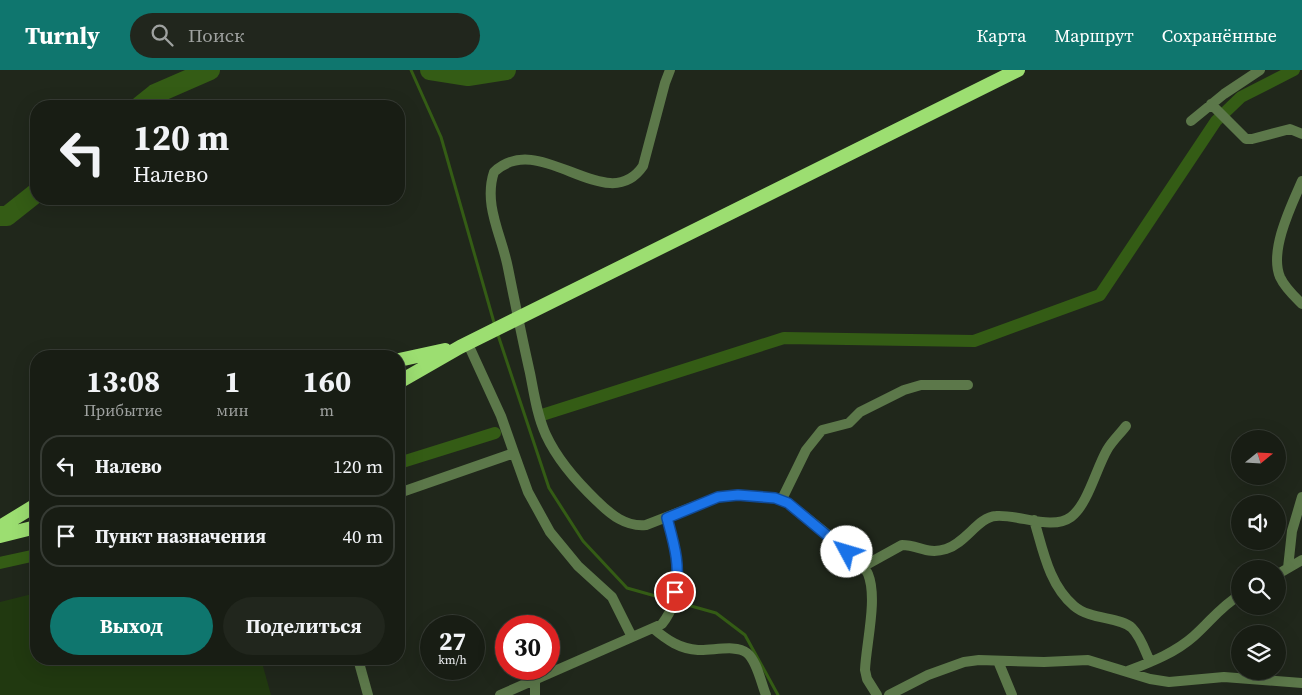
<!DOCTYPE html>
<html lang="ru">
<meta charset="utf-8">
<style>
body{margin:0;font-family:"Source Serif 4",serif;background:#21261d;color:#f1f3f6;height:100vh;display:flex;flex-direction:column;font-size:19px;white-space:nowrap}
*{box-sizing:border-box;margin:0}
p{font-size:16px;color:#9fa2a0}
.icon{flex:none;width:28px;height:28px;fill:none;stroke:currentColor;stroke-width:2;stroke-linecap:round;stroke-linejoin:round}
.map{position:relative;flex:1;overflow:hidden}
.side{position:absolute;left:30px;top:280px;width:375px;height:315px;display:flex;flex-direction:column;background:#181d14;border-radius:20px;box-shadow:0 5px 20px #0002,0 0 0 1px #363b34}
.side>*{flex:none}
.guide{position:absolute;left:30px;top:30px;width:375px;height:105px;border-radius:20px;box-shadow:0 5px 20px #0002,0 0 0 1px #363b34;background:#181d14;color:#f1f3f6;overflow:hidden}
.needle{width:32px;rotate:72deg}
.buttons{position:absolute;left:1231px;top:360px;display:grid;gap:10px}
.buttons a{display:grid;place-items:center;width:55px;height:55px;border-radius:50%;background:#181d14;box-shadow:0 5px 20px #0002,0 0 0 1px #363b34;font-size:25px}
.speed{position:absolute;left:420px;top:545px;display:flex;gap:10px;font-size:25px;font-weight:700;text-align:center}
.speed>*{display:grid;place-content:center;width:65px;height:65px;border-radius:50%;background:#181d14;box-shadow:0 5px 20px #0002,0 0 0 1px #363b34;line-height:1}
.speed small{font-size:12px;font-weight:400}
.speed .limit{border:8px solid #d22;background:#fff;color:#111}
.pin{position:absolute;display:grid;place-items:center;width:42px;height:42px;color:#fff;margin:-21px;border:2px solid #fff;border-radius:50%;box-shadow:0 1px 5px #0007}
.me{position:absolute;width:55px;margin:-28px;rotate:309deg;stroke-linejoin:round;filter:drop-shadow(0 0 4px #0008)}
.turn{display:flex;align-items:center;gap:18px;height:105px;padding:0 20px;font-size:22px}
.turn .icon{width:65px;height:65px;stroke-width:2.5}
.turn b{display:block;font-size:35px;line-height:42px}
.eta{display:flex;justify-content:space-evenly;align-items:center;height:85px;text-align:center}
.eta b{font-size:30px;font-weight:700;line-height:35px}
.button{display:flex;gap:10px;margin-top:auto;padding:10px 20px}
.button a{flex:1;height:58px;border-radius:30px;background:#0f766e;color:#fff;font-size:20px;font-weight:700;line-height:58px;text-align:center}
.button a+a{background:#21261d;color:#f1f3f6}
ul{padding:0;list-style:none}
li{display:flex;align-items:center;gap:15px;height:62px;margin:0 10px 8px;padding:0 10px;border:2px solid #363b34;border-radius:20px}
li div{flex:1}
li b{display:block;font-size:19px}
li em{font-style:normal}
header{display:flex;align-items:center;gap:30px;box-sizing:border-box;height:70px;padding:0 25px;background:#0f766e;color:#fff}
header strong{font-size:24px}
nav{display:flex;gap:28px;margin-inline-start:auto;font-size:18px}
.search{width:350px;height:45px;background:#21261d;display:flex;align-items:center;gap:12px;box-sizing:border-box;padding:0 18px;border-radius:28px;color:#9fa2a0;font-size:19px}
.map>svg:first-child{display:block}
.green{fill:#213910}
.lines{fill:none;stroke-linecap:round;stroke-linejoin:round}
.stream{stroke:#345c15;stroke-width:3}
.canal{stroke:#345c15;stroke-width:12}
.river{stroke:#345c15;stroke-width:20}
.minor{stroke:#5c784a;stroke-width:10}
.trunk{stroke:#9cde71;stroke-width:14}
.route-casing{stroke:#114b97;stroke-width:12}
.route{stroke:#1a73e8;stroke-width:9}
</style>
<header>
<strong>Turnly</strong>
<div class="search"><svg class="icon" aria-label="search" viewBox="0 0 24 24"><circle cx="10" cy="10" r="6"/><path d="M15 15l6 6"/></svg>Поиск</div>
<nav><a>Карта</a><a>Маршрут</a><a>Сохранённые</a></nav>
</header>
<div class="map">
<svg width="1302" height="625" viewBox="0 0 1302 625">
<rect width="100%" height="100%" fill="#20271b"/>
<path class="green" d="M 36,523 L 36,589 L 261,589 L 271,625 L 0,625 L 0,532 Z"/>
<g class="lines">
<path class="stream" d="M 411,0 L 441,67 L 495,256
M 497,262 L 549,418 L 583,471 L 627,518 L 716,543 L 745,565 L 778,625"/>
<path class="canal" d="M 542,345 L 784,268 L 974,271 L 1100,225 L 1216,51 L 1241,27 L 1294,0
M 399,393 L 495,363
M 0,493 L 36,485"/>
<path class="river" d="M 430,0 L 468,6 L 506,0
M 140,36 L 155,24 L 210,0
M 0,146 L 7,146 L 36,123"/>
<path class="minor" d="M 670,0 L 665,13 L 643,96 C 607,149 540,58 494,102 C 483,135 502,166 508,198 C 515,233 522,268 530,303 C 534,323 537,346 546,365 C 558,391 577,412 597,431 C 611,445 626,457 646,455 L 718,427 L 738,425 L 775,428 L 788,433 C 804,446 862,489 868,504 C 878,528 866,574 865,600 L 867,609 L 877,625
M 1211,34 L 1246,69 L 1252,69 L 1290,59 L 1302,64
M 1191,51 L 1224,24 L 1260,0
M 1302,111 C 1291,136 1269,181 1280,207 C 1285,218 1294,226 1302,234
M 514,383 L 528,422 L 550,462 L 578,496 L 612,527 L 632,567
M 399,423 L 514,383 L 501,346 L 468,274
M 782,429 L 806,380 L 822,360 L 849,353 L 860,342 L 904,320 L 921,315 L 968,315
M 1034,450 C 1043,480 1049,515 1074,536 C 1090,550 1121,547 1132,558 C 1141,567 1145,581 1150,592
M 864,496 L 902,475 C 919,475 927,485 946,479 C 966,473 978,447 996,446 C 1019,444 1052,461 1071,447 C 1088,434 1096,399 1107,380 C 1112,371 1120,364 1126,356
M 1288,498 L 1292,461 L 1302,427
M 1278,504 L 1302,490
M 654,559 C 667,570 680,579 698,580 C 712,581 736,574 747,583 C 757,591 761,613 766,625
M 358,589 L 368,625
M 998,591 L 1012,625
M 1128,601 C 1151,592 1175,583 1194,566 C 1210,552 1221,536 1240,525
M 535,608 L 535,625
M 500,625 L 662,554 C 687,522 677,483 667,448
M 889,625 L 928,605 L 964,592 L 979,590 L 1044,592 L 1088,590 L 1150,609 L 1169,612 L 1224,607 L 1302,613"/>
<path class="trunk" d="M 399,290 L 445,280
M 399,312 L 460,277 L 1018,0
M 0,457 L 36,435
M 0,466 L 36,457"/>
</g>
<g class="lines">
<defs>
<path id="route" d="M 675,522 C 681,496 674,474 667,448 L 718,427 L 738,425 L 775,428 L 788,433 L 847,482"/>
</defs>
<use href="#route" class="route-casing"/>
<use href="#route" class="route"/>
</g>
</svg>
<div class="buttons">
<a><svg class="needle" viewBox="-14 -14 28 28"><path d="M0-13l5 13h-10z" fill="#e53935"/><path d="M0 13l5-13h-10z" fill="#9fa2a0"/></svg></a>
<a><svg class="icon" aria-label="sound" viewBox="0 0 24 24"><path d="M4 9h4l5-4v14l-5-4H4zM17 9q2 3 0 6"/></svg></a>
<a><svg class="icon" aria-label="search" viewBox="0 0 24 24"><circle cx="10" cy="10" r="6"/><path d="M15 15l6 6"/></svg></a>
<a><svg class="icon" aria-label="layers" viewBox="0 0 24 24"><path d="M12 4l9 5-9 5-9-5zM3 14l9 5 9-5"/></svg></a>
</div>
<div class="speed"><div>27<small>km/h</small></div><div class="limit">30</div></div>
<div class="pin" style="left:675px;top:522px;background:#d93025"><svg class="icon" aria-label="arrive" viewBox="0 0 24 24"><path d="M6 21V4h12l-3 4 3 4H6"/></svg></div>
<svg class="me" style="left:847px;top:482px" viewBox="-20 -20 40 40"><circle r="19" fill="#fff"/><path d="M0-13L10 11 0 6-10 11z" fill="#1a73e8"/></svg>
<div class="guide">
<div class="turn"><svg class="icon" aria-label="left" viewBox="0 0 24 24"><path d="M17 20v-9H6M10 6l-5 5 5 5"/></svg><div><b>120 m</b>Налево</div></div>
</div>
<section class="side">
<div class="eta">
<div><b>13:08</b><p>Прибытие</p></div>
<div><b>1</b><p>мин</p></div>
<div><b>160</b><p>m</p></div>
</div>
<ul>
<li><svg class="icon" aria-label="left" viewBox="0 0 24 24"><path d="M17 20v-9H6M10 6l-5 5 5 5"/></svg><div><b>Налево</b></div><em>120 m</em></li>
<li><svg class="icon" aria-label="arrive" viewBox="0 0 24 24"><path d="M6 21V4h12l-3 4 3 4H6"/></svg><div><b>Пункт назначения</b></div><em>40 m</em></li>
</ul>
<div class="button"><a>Выход</a><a>Поделиться</a></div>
</section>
</div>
